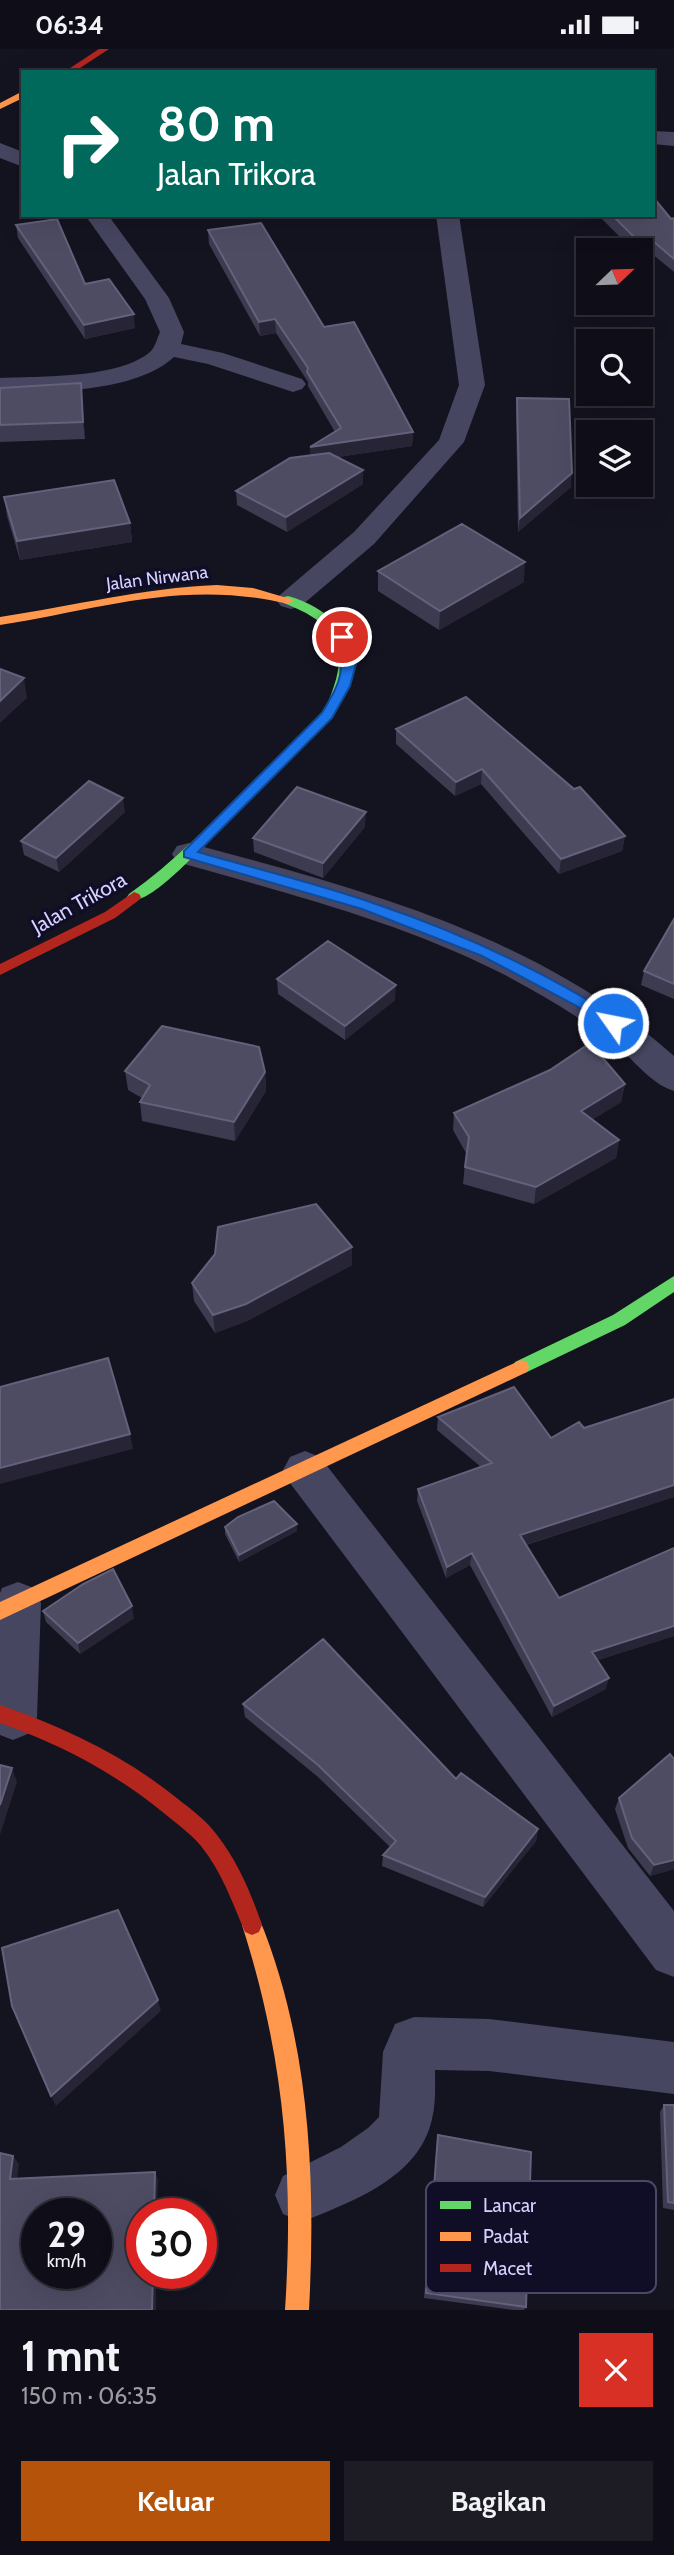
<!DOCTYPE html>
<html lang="id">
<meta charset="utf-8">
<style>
body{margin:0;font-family:Cabin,sans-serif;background:#1d1c25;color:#f1f3f6;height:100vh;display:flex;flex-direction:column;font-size:26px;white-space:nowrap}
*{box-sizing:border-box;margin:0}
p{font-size:23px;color:#9b9ca2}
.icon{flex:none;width:38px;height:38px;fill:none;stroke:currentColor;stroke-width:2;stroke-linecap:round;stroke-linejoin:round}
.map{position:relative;height:2261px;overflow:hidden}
.drawer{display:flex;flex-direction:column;background:#0f0e18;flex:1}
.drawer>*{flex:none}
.guide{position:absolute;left:21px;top:21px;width:634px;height:147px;border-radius:0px;box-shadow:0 7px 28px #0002,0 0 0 2px #2f2e37;background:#00695c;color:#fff;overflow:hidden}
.needle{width:46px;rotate:67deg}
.buttons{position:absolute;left:576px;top:189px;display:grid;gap:14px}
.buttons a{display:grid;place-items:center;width:77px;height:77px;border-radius:0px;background:#0f0e18;box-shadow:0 7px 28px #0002,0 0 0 2px #2f2e37;font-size:35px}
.speed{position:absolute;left:21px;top:2149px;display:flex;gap:14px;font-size:35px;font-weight:700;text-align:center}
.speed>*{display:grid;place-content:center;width:91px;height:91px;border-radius:50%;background:#0f0e18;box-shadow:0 7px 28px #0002,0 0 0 2px #2f2e37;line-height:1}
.speed small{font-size:18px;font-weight:400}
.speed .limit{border:10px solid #d22;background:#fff;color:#111}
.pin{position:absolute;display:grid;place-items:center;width:60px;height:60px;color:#fff;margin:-30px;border:4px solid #fff;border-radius:50%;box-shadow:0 2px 7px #0007}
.me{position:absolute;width:77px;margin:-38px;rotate:303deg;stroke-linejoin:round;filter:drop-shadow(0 0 5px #0008)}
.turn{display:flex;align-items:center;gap:24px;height:147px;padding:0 21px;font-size:32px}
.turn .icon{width:91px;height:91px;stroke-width:2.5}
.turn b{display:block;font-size:49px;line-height:60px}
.round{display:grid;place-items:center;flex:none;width:74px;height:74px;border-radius:0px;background:#1d1c25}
.headline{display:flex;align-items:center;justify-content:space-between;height:119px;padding:0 21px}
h1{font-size:42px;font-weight:700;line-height:52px}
.cta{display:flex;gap:14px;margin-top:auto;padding:14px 21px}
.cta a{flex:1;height:80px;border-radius:0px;background:#b45309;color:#fff;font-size:28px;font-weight:700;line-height:80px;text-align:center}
.cta a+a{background:#1d1c25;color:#f1f3f6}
.status{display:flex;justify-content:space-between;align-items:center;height:49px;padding:0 35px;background:#0f0e18;direction:ltr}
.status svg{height:19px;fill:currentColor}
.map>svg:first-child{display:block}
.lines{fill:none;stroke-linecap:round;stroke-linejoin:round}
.street{fill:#464661;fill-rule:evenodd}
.fast{fill:#63d668;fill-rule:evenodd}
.slow{fill:#ff974d;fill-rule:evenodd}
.jam{fill:#b3261e;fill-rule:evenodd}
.wall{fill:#3d3b50}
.shaded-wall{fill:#262435}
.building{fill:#4e4c63;stroke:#63617b;stroke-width:2;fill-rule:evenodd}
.route{fill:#1a73e8;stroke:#114b97;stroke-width:2}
.labels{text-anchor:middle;stroke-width:7;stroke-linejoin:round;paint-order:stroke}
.far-street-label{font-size:18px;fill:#d5d2ff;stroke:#100d26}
.street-label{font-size:21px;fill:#d5d2ff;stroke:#100d26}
.key{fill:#100d26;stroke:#4b4867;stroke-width:2}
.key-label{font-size:19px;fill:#d5d2ff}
</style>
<div class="status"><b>06:34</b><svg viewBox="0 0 49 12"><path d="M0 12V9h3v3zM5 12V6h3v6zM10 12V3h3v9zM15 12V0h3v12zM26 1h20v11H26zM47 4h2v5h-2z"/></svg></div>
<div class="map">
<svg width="674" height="2261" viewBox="0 0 674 2261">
<rect width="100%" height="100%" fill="#141320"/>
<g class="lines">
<path class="street" d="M 653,82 L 674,83 L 674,97 L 653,95 Z
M 0,94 L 23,103 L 23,118 L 0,109 Z
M 85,166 L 108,166 L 169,249 L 184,283 L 181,295 L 223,304 L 302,330 L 306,335 L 302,340 L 293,343 L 284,340 L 208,315 L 174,308 C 135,344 51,342 0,345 L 0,329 C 39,327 121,330 151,302 C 155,298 157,290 160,283 L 145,250 Z
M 436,166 L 459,166 L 485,336 L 464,393 L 374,495 L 301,557 L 291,560 L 281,557 L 276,551 L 281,545 L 354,483 L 439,391 L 459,336 Z
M 189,794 C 361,840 538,886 674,1007 L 674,1042 C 649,1034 633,1009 612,993 C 577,966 538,943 499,923 C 398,872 286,844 177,813 L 172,805 L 177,797 Z
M 305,1402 L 320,1408 L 674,1862 L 674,1928 L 656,1921 L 290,1434 L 283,1421 L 290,1408 Z
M 18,1533 L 34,1539 L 41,1554 L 37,1668 L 30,1684 L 13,1691 L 0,1686 L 0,1544 L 2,1539 Z
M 414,1968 L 489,1970 L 674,1993 L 674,2045 L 489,2022 L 435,2021 C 435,2037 436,2054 432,2070 C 419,2129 353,2152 302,2173 L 283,2165 L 275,2146 L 283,2127 L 341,2098 L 368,2079 L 379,2068 L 383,2003 L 395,1975 Z"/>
<path class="fast" d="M 288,547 C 350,565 368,612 333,666 C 325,679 310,690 300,701 C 272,729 244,756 216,784 C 201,799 150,857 129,851 L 127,848 L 129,845 C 173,814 210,775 248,737 C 272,713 299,691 320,665 C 327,658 331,646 334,637 C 350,589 324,570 284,554 L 284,548 Z
M 674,1227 L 674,1243 L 625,1276 L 527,1323 L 521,1325 L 515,1323 L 513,1318 L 515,1313 L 613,1266 Z"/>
<path class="slow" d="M 23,42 L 23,49 L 0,60 L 0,54 Z
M 217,536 L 253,539 L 294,551 L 288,555 C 185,530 101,560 0,576 L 0,568 C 73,557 143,539 217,536 Z
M 521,1311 L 527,1313 L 529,1318 L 527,1323 L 0,1571 L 0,1553 Z
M 252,1866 L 259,1869 C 310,1992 316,2130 309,2261 L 285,2261 C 294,2124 284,2007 242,1876 L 245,1869 Z"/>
<path class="jam" d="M 99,0 L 109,0 L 74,23 L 64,23 Z
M 134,843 L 139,845 L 141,848 L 139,851 L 115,869 L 0,926 L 0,915 L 105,863 Z
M 0,1656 C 64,1678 125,1707 178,1750 C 192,1761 207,1772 217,1786 C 238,1813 251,1844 262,1876 L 259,1883 L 252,1886 L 245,1883 C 232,1853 222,1823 201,1797 C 191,1785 177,1775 165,1765 C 115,1724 60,1695 0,1674 Z"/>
</g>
<path class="wall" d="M 598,166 L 653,166 L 671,170 L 674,169 L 674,223 L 651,204 L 640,206 L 640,201 L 633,201 Z
M 16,176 L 135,279 L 85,290 L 18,189 Z
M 208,181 L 324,278 L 413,383 L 412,397 L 338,408 L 363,421 L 363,435 L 287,483 L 237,456 L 236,442 L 310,406 L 335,383 L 308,337 L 308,333 L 276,284 L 260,287 L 209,195 Z
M 0,339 L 82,350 L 85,390 L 0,393 Z
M 517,349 L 571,438 L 518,483 L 516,363 Z
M 4,448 L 130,474 L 132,493 L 20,511 L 7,467 Z
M 378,522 L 524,533 L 439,581 L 378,542 Z
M 396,680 L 625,787 L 622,802 L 559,825 L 481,735 L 455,747 L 396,695 Z
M 125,763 L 59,823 L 24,806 L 21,792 Z
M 365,778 L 323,829 L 254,803 L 253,789 Z
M 674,870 L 674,950 L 641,936 L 644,922 Z
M 277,930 L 395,951 L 345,991 L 278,945 Z
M 125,1022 L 265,1023 L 266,1042 L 235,1092 L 142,1072 L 140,1053 L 142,1049 L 128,1041 Z
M 625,1035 L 621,1053 L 593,1070 L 619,1091 L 616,1109 L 534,1155 L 463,1135 L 466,1104 L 453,1081 L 454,1064 Z
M 352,1198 L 352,1216 L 247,1272 L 215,1284 L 194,1252 L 192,1234 Z
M 438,1368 L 551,1389 L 584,1379 L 674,1448 L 526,1496 L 559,1549 L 674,1499 L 674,1587 L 598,1611 L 606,1640 L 552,1668 L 470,1516 L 446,1529 L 417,1452 L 418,1440 L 481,1418 L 437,1381 Z
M 225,1478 L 297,1482 L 239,1513 L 225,1485 Z
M 43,1562 L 134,1569 L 80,1605 L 46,1573 Z
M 243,1655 L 456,1730 L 538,1780 L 536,1792 L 483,1858 L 382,1817 L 383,1806 L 390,1798 L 318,1728 L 245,1668 Z
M 619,1749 L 674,1820 L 650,1827 L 628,1799 L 615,1760 Z
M 664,2056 L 674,2056 L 674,2161 L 663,2159 L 660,2063 Z
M 438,2086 L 526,2258 L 524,2261 L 514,2261 L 424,2249 Z"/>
<path class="shaded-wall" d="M 653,192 L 651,204 L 640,206 L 640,201 L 639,201 L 640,194 Z
M 134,265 L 135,279 L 85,290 L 84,276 Z
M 275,270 L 276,284 L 260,287 L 259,273 Z
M 81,334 L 82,350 L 85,390 L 83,373 Z
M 413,383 L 412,397 L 310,412 L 310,398 Z
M 363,421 L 363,435 L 287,483 L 286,468 Z
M 572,424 L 571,438 L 518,483 L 520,469 Z
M 130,474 L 132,493 L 20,511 L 17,492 Z
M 525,513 L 524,533 L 439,581 L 440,562 Z
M 24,629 L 27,649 L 0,674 L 0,652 Z
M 482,720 L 481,735 L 455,747 L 456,733 Z
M 123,749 L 125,763 L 59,823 L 56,809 Z
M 366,763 L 365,778 L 323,829 L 323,814 Z
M 625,787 L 622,802 L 559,825 L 561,810 Z
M 396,936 L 395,951 L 345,991 L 345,977 Z
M 265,1023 L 266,1042 L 235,1092 L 234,1073 Z
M 625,1035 L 621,1053 L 578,1079 L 581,1062 Z
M 619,1091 L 616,1109 L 534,1155 L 536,1138 Z
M 352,1198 L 352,1216 L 247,1272 L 215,1284 L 213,1266 Z
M 130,1385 L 133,1400 L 0,1435 L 0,1419 Z
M 674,1436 L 674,1448 L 518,1498 L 520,1486 Z
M 297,1475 L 297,1482 L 239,1513 L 239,1506 Z
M 472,1504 L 470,1516 L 446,1529 L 447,1518 Z
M 132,1557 L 134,1569 L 80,1605 L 78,1594 Z
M 674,1577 L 674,1587 L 589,1614 L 592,1603 Z
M 609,1629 L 606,1640 L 552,1668 L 554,1657 Z
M 12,1719 L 17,1733 L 0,1786 L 0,1756 Z
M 538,1780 L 536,1792 L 483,1858 L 485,1848 Z
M 674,1811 L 674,1820 L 650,1827 L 654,1816 Z
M 158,1951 L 161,1962 L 56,2057 L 51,2047 Z
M 13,2107 L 19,2115 L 16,2138 L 10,2130 Z
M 155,2123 L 158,2131 L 157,2165 L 154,2165 Z
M 153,2224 L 156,2224 L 156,2261 L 152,2261 Z"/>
<path class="building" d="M 653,148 L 671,170 L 674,169 L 674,210 L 653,192 L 640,194 L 612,166 L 653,166 Z
M 57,170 L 85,235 L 109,230 L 134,265 L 84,276 L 16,176 Z
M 261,174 L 324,278 L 354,273 L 413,383 L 310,398 L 341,379 L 307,323 L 308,319 L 275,270 L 259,273 L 208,181 Z
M 81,334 L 83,373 L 0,376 L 0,339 Z
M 517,349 L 569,350 L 572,424 L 520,469 Z
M 329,404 L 363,421 L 286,468 L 236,442 L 290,409 Z
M 114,431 L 130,474 L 17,492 L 4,448 Z
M 462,475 L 525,513 L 440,562 L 378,522 Z
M 0,620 L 24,629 L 0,652 Z
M 466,648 L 574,740 L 580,738 L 625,787 L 561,810 L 482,720 L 456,733 L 396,680 Z
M 89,732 L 123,749 L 56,809 L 21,792 Z
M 297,738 L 366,763 L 323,814 L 253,789 Z
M 674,870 L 674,935 L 644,922 Z
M 328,892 L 396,936 L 345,977 L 277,930 Z
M 162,977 L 259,998 L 265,1023 L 234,1073 L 140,1053 L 150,1036 L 125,1022 Z
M 590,994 L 625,1035 L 581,1062 L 619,1091 L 536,1138 L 465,1118 L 469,1088 L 454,1064 L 550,1021 Z
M 316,1155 L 352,1198 L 246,1255 L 213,1266 L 192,1234 L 215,1205 L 218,1178 Z
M 108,1309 L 130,1385 L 0,1419 L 0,1338 Z
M 514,1338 L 551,1389 L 579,1373 L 584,1379 L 674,1350 L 674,1436 L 520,1486 L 559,1549 L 674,1499 L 674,1577 L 592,1603 L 609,1629 L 554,1657 L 472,1504 L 447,1518 L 418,1440 L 492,1414 L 438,1368 Z
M 274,1452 L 297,1475 L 239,1506 L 225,1478 L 238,1468 Z
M 113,1520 L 132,1557 L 78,1594 L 43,1562 L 83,1535 Z
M 323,1590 L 456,1730 L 461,1724 L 538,1780 L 485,1848 L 383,1806 L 396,1792 L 318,1716 L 243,1655 Z
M 670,1705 L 674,1710 L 674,1811 L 654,1816 L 632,1789 L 619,1749 Z
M 0,1716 L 12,1719 L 0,1756 Z
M 118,1861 L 158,1951 L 51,2047 L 12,1957 L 2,1899 Z
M 664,2056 L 674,2056 L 674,2154 L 668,2153 Z
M 438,2086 L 531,2103 L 526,2258 L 426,2244 Z
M 0,2104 L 13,2107 L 10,2130 L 155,2123 L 154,2165 L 142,2165 L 142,2224 L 153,2224 L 152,2261 L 0,2261 ZM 37,2165 L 96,2165 L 96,2224 L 37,2224 Z"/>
<path class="route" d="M 342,584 L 348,588 L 356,615 L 350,637 L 332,669 L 198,803 C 256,820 316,834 373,854 C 459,883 542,921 619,970 L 621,974 L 619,978 L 608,978 L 575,956 L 482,907 L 362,860 L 184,808 L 184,802 L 322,664 C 341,631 346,625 335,588 Z"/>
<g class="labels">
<g class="far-street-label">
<text transform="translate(157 529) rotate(-7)" y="6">Jalan Nirwana</text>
</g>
<g class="street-label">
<text transform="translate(79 854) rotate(-29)" y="7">Jalan Trikora</text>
</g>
</g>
<rect x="426" y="2132" width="230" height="112" rx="10" class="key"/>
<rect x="440" y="2152" width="31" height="8" fill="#63d668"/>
<rect x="440" y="2183" width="31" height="9" fill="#ff974d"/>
<rect x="440" y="2215" width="31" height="8" fill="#b3261e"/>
<g class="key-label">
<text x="483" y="2163">Lancar</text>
<text x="483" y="2194">Padat</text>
<text x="483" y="2226">Macet</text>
</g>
</svg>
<div class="buttons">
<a><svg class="needle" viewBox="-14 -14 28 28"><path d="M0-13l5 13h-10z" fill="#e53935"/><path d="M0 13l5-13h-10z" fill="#9b9ca2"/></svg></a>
<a><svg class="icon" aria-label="search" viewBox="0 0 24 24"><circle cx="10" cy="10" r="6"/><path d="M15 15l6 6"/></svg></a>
<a><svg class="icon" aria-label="layers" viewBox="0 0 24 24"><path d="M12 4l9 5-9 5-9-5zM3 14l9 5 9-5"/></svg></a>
</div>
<div class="speed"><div>29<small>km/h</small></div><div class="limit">30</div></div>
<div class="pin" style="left:342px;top:588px;background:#d93025"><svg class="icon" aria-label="arrive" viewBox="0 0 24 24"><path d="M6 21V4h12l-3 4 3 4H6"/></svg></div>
<svg class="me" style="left:613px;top:974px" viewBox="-20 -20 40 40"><circle r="17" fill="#1a73e8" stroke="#fff" stroke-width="3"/><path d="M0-11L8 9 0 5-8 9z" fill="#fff"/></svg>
<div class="guide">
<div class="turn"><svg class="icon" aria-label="right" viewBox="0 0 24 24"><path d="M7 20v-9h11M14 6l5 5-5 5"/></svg><div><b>80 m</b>Jalan Trikora</div></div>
</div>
</div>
<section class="drawer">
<div class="headline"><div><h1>1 mnt</h1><p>150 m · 06:35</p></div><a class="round" style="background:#d93025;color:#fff"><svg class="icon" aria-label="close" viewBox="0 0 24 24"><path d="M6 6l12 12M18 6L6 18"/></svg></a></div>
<div class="cta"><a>Keluar</a><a>Bagikan</a></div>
</section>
